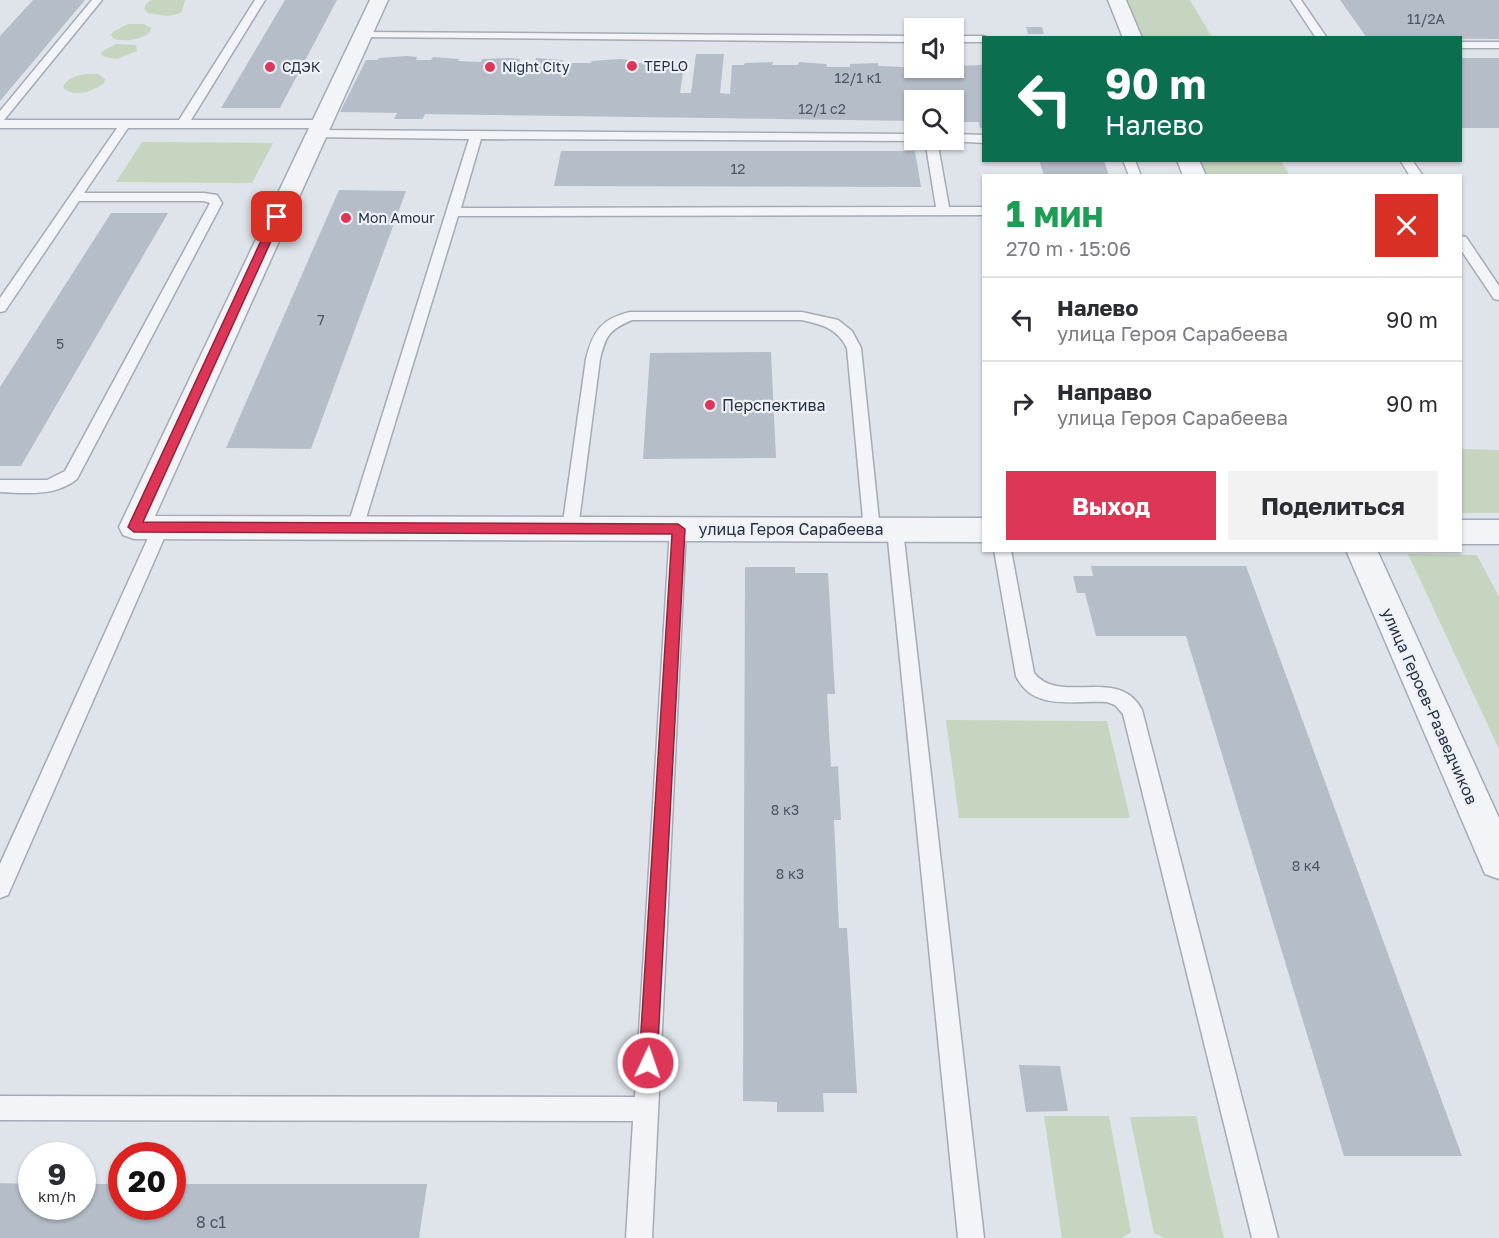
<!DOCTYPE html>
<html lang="ru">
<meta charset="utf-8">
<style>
body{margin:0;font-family:"Golos Text",sans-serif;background:#f2f2f3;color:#2b2b33;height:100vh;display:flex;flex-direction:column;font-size:22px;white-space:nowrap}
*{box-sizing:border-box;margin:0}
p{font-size:20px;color:#7c7c81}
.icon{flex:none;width:33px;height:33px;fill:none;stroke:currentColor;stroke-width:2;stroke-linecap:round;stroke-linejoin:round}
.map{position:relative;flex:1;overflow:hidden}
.details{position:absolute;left:982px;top:174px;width:480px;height:378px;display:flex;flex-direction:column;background:#fff;border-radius:0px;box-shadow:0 2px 4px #0004}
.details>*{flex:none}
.hud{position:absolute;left:982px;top:36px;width:480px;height:126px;border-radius:0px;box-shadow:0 2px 4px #0004;background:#0b6e4f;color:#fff;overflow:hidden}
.tools{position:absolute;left:904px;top:18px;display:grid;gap:12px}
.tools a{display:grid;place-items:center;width:60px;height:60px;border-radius:0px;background:#fff;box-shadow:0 2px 4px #0004;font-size:30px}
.speed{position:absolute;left:18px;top:1142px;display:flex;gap:12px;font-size:30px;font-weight:700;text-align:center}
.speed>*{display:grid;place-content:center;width:78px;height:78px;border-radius:50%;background:#fff;box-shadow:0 2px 4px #0004;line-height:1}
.speed small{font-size:15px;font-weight:400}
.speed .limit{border:9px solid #d22;background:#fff;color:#111}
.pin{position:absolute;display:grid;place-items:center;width:51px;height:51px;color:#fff;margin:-26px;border-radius:12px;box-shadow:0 3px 9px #0006}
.me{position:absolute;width:66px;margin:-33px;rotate:3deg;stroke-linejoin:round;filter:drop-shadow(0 0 4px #0008)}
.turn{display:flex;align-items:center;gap:21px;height:126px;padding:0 24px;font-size:27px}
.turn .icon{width:78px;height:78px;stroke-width:2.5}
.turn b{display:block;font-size:42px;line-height:51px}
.round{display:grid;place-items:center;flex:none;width:63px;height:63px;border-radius:0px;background:#f2f2f3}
.headline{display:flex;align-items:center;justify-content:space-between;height:102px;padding:0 24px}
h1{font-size:36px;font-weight:700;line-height:45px;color:#1e9e55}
.primary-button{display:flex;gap:12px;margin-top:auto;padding:12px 24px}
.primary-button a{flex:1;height:69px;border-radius:0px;background:#dd3657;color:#fff;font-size:24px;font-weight:700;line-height:69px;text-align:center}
.primary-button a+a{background:#f2f2f3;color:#2b2b33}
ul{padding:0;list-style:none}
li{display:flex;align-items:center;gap:18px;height:84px;padding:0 24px;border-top:2px solid #e1e1e2}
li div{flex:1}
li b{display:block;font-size:22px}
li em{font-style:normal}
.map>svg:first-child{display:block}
.green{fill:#c5d5bf}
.building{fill:#b5bdc8}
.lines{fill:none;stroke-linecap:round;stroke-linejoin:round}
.lane-casing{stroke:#a4abb5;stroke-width:3}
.street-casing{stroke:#a4abb5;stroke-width:3}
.lane{fill:#f2f4f7;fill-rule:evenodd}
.street{fill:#f2f4f7;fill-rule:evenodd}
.route{fill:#dd3657;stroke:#902339;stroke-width:1.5}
.poi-dot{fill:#dd3657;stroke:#eef2f7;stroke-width:2}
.labels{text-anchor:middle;stroke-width:4.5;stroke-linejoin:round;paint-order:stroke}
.number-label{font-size:14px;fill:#4a5564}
.far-poi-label{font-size:14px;fill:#263243;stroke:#eef2f7;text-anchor:start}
.poi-label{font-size:16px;fill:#263243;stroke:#eef2f7;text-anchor:start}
.street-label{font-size:16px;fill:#263243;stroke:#eef2f7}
.near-number-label{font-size:16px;fill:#4a5564}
</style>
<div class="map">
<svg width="1499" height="1238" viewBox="0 0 1499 1238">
<rect width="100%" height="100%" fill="#dfe4ea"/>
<path class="green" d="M 151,0 L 185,0 L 181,13 L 168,16 L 148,13 L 144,9 L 146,4 Z
M 1114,0 L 1190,0 L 1212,37 L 1128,37 Z
M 128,24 L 144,24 L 151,28 L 150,32 C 140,40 127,42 114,39 L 111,35 L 113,32 Z
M 116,44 L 136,45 L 137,51 L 117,59 L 104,57 L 101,54 L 103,51 Z
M 98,74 L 105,79 L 104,83 C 94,91 73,99 63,87 C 69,75 85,73 98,74 Z
M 142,142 L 273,143 L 252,183 L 116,182 Z
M 1176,161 L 1281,161 L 1289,175 L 1182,175 Z
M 1461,449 L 1499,450 L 1499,513 L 1461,513 Z
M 1408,554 L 1477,555 L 1499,597 L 1499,749 Z
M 946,720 L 1107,721 L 1130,818 L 959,818 Z
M 1044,1116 L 1109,1116 L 1131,1232 L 1122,1238 L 1062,1238 Z
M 1196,1116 L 1224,1238 L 1164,1238 L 1154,1233 L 1130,1117 Z"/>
<path class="building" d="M 33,0 L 85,0 L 0,101 L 0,36 Z
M 285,0 L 337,0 L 280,108 L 221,108 Z
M 1340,0 L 1499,0 L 1499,39 L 1367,38 Z
M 1026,27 L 1042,27 L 1044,34 L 1028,34 Z
M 696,54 L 724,54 L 720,93 L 730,94 L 732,65 L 744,65 L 745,63 L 773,62 L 772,65 L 798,65 L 799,62 L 826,64 L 827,67 L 850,67 L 850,64 L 878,63 L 878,66 L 904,67 L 904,64 L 915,65 L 915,68 L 956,69 L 955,66 L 983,65 L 984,128 L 980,128 L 979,122 L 954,122 L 954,100 L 915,100 L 915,121 L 425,114 L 423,119 L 394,119 L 397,113 L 340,112 L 366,60 L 377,60 L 379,58 L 407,56 L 417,57 L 416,60 L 431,60 L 433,57 L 459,59 L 458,61 L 481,62 L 482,59 L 510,58 L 520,59 L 519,62 L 535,62 L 536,58 L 563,60 L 562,63 L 591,63 L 592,61 L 620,59 L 630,60 L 630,63 L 645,63 L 646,60 L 673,62 L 673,65 L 684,65 L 680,93 L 691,93 Z
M 1461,58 L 1499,58 L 1499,128 L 1461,128 Z
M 561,151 L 915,151 L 921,187 L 554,186 Z
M 1039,160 L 1104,160 L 1109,176 L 1044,176 Z
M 339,190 L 406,191 L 311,449 L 226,448 Z
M 111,213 L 168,213 L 21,466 L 0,466 L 0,387 Z
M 771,352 L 776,458 L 643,459 L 650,353 Z
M 1091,566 L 1246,566 L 1462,1156 L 1344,1156 L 1186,636 L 1096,636 L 1085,593 L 1077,593 L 1073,576 L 1093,576 Z
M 745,567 L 795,567 L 795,573 L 828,573 L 835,694 L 827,694 L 831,767 L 838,766 L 841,820 L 834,820 L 839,928 L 847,928 L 857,1093 L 823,1093 L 824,1112 L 777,1112 L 777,1102 L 743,1101 Z
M 1019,1065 L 1060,1066 L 1068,1111 L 1026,1112 Z
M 0,1183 L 32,1184 L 32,1206 L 82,1206 L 82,1184 L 122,1184 L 122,1206 L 172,1206 L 172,1184 L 427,1184 L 419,1238 L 0,1238 Z"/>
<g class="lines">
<defs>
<path id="lane" d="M 92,0 L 102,0 L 4,120 L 179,120 L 255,0 L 265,0 L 191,120 L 319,120 L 325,124 L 319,128 L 128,128 L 84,193 L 204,193 L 217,195 L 222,203 L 77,479 C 55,497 26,493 0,492 L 0,480 L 47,480 L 65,471 L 210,203 L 204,201 L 79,201 L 5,311 L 0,312 L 0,298 L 117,128 L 0,128 L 0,111 Z
M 1291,0 L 1301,0 L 1327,38 L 1316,38 Z
M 361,32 L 915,36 L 915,42 L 357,37 L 356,35 Z
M 954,36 L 984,36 L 988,38 L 984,38 L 984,42 L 954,42 Z
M 1461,42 L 1499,42 L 1499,48 L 1461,48 Z
M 315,130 L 915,134 L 915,140 L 919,141 L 481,139 L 461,208 L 936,207 L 925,140 L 937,140 L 949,207 L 984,207 L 984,215 L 458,216 L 363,528 L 361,532 L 355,534 L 349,532 L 347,528 L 469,139 L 311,137 L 309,134 Z
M 954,134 L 984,135 L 984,143 L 950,141 L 954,140 Z
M 1123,160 L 1135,160 L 1141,176 L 1129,176 Z
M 1400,160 L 1412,160 L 1423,176 L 1410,176 Z
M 1461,236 L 1466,237 L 1499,286 L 1499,300 L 1494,299 L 1461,250 Z
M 630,312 L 802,312 L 838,320 L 852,331 L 861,348 L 880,530 L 878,534 L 872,536 L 866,534 L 864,530 L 847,348 C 837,328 823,325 802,320 L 632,320 C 609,330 606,335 600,359 L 578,529 L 576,533 L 570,535 L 564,533 L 562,529 L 586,359 C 593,331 601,319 630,312 Z
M 161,521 L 167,523 L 169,527 L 8,895 L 0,898 L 0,864 L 153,527 L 155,523 Z
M 678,523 L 684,525 L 686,529 L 652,1238 L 626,1238 L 633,1121 L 0,1120 L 0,1096 L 635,1097 L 670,529 L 672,525 Z
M 895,524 L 901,526 L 903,530 L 984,1238 L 958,1238 L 887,530 L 889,526 Z
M 994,550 L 1011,550 L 1034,673 C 1060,706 1119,665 1142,710 L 1278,1238 L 1252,1238 L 1123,714 L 1115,705 L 1107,702 C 1075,700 1033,712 1016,676 Z"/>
<path id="street" d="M 370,0 L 388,0 L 155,516 L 984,518 L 984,542 L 134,539 L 123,535 L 119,527 Z
M 1108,0 L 1126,0 L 1142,38 L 1123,38 Z
M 1177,160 L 1199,160 L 1206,176 L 1183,176 Z
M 1461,520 L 1499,520 L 1499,544 L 1461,544 Z
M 1346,550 L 1377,550 L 1499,818 L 1499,879 L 1485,874 Z"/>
</defs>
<use href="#lane" class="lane-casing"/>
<use href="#street" class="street-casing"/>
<use href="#lane" class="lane"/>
<use href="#street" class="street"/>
</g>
<path class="route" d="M 273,215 L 282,217 L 143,522 L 678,524 L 685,529 L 657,1063 L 655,1070 L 648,1072 L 642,1070 L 639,1063 L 672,534 L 134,532 L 128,527 Z"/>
<g class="poi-dot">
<circle cx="632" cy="66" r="6"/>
<circle cx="270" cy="67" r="6"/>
<circle cx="490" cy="67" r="6"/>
<circle cx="346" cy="218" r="6"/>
<circle cx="710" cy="405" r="6"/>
</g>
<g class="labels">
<g class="number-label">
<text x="1426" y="24">11/2А</text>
<text x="858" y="83">12/1 к1</text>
<text x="822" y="114">12/1 с2</text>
<text x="738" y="174">12</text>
<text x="321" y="325">7</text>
<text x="60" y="349">5</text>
<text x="785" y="815">8 к3</text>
<text x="1306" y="871">8 к4</text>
<text x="790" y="879">8 к3</text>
</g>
<g class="far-poi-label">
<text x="644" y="71">TEPLO</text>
<text x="282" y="72">СДЭК</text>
<text x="502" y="72">Night City</text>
<text x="358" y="223">Mon Amour</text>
</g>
<g class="poi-label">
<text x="722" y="411">Перспектива</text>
</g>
<g class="street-label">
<text x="791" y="535">улица Героя Сарабеева</text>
<text transform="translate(1430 706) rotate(66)" y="6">улица Героев-Разведчиков</text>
</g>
<g class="near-number-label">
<text x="211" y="1228">8 с1</text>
</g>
</g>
</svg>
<div class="tools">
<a><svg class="icon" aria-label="sound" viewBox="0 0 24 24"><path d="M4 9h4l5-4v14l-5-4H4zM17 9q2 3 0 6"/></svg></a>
<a><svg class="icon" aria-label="search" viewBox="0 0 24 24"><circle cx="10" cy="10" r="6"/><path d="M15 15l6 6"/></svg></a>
</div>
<div class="speed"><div>9<small>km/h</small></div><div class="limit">20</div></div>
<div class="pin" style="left:277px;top:217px;background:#d93025"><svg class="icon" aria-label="arrive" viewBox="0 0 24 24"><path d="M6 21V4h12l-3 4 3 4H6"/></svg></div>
<svg class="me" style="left:648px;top:1063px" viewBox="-20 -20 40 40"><circle r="17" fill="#dd3657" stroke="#fff" stroke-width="3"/><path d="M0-11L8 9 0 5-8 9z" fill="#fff"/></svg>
<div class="hud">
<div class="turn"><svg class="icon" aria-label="left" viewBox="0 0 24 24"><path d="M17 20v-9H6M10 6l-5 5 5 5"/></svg><div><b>90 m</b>Налево</div></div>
</div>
<section class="details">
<div class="headline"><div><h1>1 мин</h1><p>270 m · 15:06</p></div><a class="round" style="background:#d93025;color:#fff"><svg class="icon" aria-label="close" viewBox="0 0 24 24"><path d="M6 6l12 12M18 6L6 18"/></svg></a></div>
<ul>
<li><svg class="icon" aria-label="left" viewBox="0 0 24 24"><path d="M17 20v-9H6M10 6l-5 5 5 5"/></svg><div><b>Налево</b><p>улица Героя Сарабеева</p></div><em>90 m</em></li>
<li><svg class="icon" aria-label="right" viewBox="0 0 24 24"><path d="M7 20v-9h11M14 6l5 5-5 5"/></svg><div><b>Направо</b><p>улица Героя Сарабеева</p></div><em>90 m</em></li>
</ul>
<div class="primary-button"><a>Выход</a><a>Поделиться</a></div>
</section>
</div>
